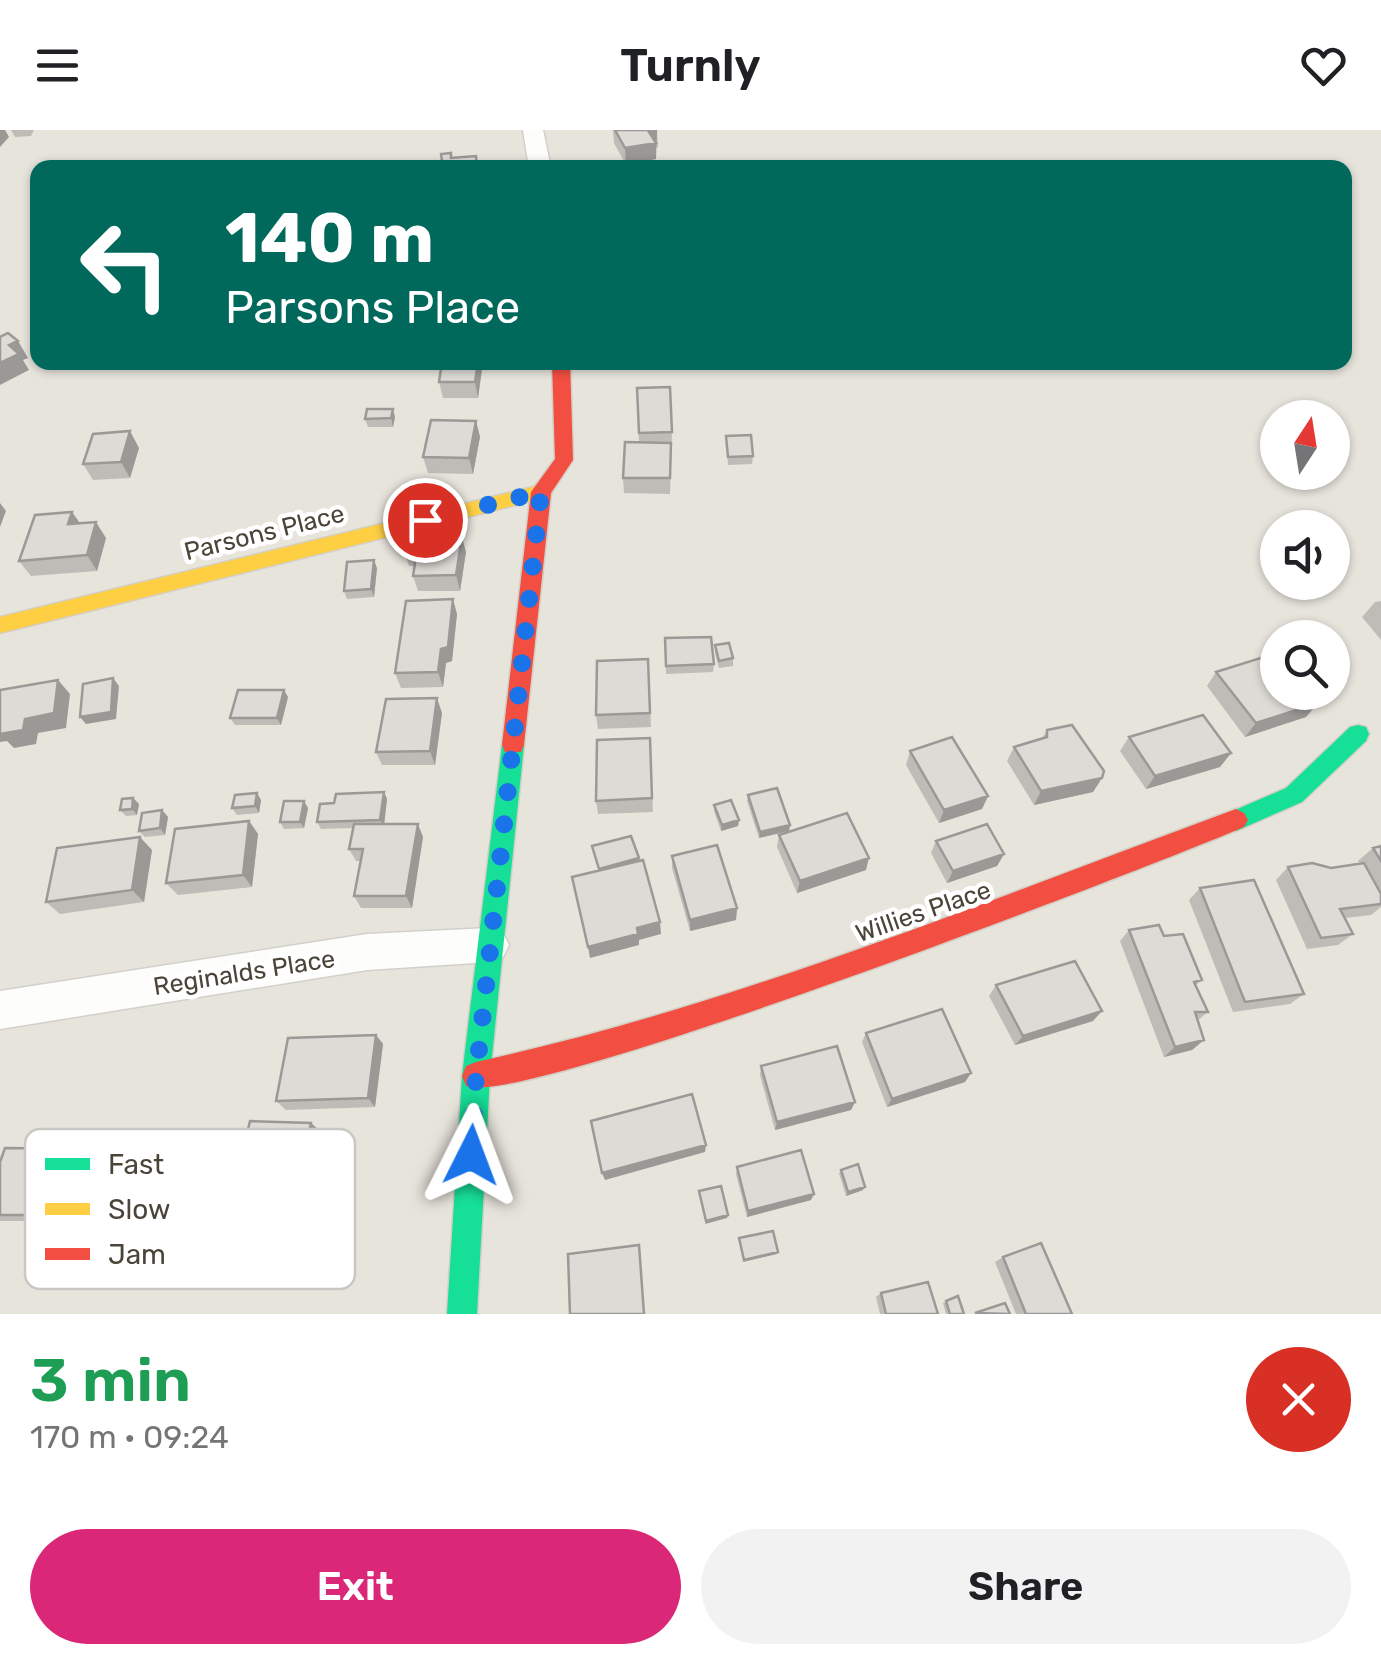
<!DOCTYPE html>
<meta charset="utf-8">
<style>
body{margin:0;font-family:Rubik,sans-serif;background:#f2f2f2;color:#202124;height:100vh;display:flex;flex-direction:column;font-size:38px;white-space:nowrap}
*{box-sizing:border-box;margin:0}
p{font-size:32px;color:#757577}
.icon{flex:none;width:55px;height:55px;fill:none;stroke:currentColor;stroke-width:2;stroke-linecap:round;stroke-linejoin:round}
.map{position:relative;height:1184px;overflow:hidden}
.panel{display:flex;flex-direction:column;background:#fff;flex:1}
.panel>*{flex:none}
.guide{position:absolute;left:30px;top:30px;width:1322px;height:210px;border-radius:20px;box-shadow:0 2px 8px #0004;background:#00695c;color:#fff;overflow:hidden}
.needle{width:65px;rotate:12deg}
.buttons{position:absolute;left:1260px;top:270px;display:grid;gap:20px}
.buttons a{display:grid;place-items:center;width:90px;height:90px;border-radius:50%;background:#fff;box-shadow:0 2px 8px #0004;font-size:50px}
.pin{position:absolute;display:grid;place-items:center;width:85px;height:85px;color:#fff;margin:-42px;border:5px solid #fff;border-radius:50%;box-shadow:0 2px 10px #0007}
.me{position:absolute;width:110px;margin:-55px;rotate:3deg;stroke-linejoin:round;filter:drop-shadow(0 0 8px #0008)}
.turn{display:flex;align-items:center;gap:35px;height:210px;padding:0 30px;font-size:45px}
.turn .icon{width:130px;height:130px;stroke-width:2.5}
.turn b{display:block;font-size:70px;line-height:85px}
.round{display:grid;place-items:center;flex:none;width:105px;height:105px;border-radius:52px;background:#f2f2f2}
.headline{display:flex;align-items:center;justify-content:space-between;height:170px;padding:0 30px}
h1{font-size:60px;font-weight:600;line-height:75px;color:#1e9e55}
.button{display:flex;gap:20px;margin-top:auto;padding:20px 30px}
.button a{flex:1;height:115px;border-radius:60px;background:#db2777;color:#fff;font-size:40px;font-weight:600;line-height:115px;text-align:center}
.button a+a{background:#f2f2f2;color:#202124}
header{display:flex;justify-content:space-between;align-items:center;height:130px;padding:0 30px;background:#fff;font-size:45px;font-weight:600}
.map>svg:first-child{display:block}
.residential{fill:#e7e4dc;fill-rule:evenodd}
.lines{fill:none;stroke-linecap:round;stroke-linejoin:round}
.street-casing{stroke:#d2d0cb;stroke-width:3}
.fast-casing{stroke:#d3cfc5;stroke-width:3}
.slow-casing{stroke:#d3cfc5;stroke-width:3}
.jam-casing{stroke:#d3cfc5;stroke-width:3}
.street{fill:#fdfdfc;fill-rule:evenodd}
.fast{fill:#16e098;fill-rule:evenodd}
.slow{fill:#ffcf43;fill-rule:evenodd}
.jam{fill:#f24e42;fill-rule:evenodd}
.wall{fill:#bfbcb8}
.shaded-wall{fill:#9b9996}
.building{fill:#dedbd6;stroke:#9b9996;stroke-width:2.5}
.route{stroke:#1a73e8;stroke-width:18;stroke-dasharray:0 32.4}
.labels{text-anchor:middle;stroke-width:9;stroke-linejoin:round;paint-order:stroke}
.street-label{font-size:25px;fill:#4b4439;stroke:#fff}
.key{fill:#fff;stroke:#c9c7c4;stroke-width:2.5}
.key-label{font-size:28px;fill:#4b4439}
</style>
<header><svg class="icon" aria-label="menu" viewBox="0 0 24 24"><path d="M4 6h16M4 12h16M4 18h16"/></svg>Turnly<svg class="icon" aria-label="heart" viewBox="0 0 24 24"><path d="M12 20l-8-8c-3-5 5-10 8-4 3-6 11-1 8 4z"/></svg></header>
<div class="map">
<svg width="1381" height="1184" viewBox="0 0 1381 1184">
<rect width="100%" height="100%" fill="#f4f2ee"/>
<path class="residential" d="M 0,0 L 1381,0 L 1381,1184 L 0,1184 ZM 38,38 L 1345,38 L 1345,232 L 38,232 ZM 1278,288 L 1332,288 L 1332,342 L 1278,342 ZM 1278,398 L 1332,398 L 1332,452 L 1278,452 ZM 1278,508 L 1332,508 L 1332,562 L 1278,562 Z"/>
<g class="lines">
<defs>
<path id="street" d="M 523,0 L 543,0 L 551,38 L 529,38 Z
M 490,798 L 503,803 L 509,815 L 503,827 L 490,832 L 367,840 L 0,899 L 0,861 L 367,804 Z"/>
<path id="fast" d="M 1358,595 L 1366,597 L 1369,604 L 1366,611 L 1302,672 L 1236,701 L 1228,697 L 1224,690 L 1228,683 L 1286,658 L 1350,597 Z
M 513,605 L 521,608 L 524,615 L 490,946 L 477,1184 L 447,1184 L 462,946 L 502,615 L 505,608 Z"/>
<path id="slow" d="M 541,355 L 548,357 L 551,362 L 548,367 L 0,503 L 0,487 Z"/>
<path id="jam" d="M 552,232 L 570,232 L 573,330 L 551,363 L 524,615 L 521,622 L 505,622 L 502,615 L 531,362 L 555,329 Z
M 1236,679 L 1244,683 L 1248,690 L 1244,697 C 1151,737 522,979 466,956 L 462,946 L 466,936 L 476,932 C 737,875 986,771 1236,679 Z"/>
</defs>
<use href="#street" class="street-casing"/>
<use href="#fast" class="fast-casing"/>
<use href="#slow" class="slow-casing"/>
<use href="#jam" class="jam-casing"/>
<use href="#street" class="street"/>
<use href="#fast" class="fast"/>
<use href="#slow" class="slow"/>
<use href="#jam" class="jam"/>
</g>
<path class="wall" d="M 11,0 L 34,0 L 31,6 L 15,7 Z
M 613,0 L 657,0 L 658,17 L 656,18 L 656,29 L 626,35 L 614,13 Z
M 482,239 L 478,268 L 443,268 L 439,252 Z
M 637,258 L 672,302 L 670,364 L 624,363 L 623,348 L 639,312 Z
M 395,287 L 393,297 L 368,297 L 365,289 Z
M 476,291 L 480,307 L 473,344 L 428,343 L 423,327 Z
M 726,306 L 753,326 L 752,334 L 728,335 Z
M 139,318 L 130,348 L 93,350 L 83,334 Z
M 72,382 L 80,393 L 106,408 L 97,441 L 31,446 L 19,431 Z
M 425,407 L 466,422 L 460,461 L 418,461 L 413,446 L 414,436 L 409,436 L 404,420 Z
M 377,438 L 374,467 L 347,469 L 344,461 Z
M 1381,471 L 1381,510 L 1362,487 L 1375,472 Z
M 457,484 L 452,531 L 446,533 L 443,557 L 401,558 L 395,543 Z
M 665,508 L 714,534 L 713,542 L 666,544 Z
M 715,515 L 733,528 L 733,536 L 719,538 L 715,523 Z
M 648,529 L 651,597 L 598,599 L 596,585 Z
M 1216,542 L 1318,573 L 1306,587 L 1245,607 L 1207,556 Z
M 288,567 L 281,595 L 235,595 L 230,588 Z
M 442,583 L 435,635 L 382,635 L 376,622 Z
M 1047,600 L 1102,648 L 1093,662 L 1034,675 L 1007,631 L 1014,617 L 1042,609 Z
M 1129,607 L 1231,623 L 1220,637 L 1146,659 L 1120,621 Z
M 650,608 L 653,682 L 598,684 L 596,671 Z
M 910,621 L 988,666 L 982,679 L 939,693 L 906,635 Z
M 384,662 L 387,669 L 384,694 L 423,707 L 412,778 L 361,778 L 354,766 L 361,731 L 356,731 L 349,719 L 353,698 L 321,699 L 317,692 L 334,673 Z
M 748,665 L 790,695 L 789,701 L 759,708 L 747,671 Z
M 133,668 L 139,674 L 137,685 L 126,686 L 120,680 Z
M 261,670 L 259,683 L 237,685 L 232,678 Z
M 714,675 L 739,690 L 738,696 L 721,701 L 714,681 Z
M 308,678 L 304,698 L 284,699 L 280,692 Z
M 162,680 L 168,687 L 165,705 L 145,707 L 139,701 Z
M 249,691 L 258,704 L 252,757 L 178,765 L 166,753 Z
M 779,705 L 866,740 L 797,763 L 777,717 Z
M 936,711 L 1004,724 L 997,736 L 947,753 L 931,723 Z
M 1381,716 L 1381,777 L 1371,785 L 1345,788 L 1353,804 L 1338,815 L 1307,819 L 1276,750 L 1288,737 L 1331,738 L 1360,733 L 1358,731 L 1373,718 Z
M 152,720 L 144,772 L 60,784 L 46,772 Z
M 672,726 L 737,778 L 736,790 L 690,801 L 672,738 Z
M 1200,758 L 1304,864 L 1290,874 L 1233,882 L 1189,770 Z
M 1129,800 L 1164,806 L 1202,850 L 1196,855 L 1208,882 L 1198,890 L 1204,910 L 1192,920 L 1164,927 L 1120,811 Z
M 996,855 L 1093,891 L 1015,915 L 989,866 Z
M 866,903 L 971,943 L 965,952 L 887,977 L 862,912 Z
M 376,905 L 383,914 L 375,977 L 286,980 L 276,971 Z
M 761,936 L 855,972 L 851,980 L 775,1000 L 760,945 Z
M 311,993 L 320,1001 L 303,1085 L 241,1083 L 229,1077 Z
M 95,1019 L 110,1026 L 91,1091 L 0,1091 L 0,1032 Z
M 737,1037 L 811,1070 L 747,1087 L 736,1044 Z
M 841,1040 L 863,1060 L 846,1066 L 839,1043 Z
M 244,1103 L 236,1156 L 172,1159 L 158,1155 Z
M 1003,1127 L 1072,1184 L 1016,1184 L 995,1132 Z
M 881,1163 L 938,1184 L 880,1184 L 876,1167 Z
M 958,1166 L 964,1184 L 946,1184 L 943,1173 Z"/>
<path class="shaded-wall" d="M 0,0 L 5,0 L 9,7 L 0,17 Z
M 657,1 L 656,29 L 626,35 L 625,18 L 649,2 Z
M 18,211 L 28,228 L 23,230 L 29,240 L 0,255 L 0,233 L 9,215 Z
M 478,232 L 481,232 L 482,239 L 478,268 L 475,252 Z
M 393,279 L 395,287 L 393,297 L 391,288 Z
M 476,291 L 480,307 L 473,344 L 469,328 Z
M 130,301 L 139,318 L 130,348 L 121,332 Z
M 0,373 L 6,381 L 0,397 Z
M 72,382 L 83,398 L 68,394 Z
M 96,392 L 106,408 L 97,441 L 87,425 Z
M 462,407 L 466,422 L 460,461 L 456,445 Z
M 374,430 L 377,438 L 374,467 L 371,459 Z
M 453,469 L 457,484 L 452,531 L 446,533 L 443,557 L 438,542 L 441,519 Z
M 113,548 L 119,556 L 116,589 L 86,594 L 80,587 Z
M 58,550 L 70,564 L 66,598 L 38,603 L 36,614 L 14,618 L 7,611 L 0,612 L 0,596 L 25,589 Z
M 284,560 L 288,567 L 281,595 L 277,588 Z
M 437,568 L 442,583 L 435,635 L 430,621 Z
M 1318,573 L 1306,587 L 1245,607 L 1256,593 Z
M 1231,623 L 1220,637 L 1146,659 L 1155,646 Z
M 1102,648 L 1093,662 L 1034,675 L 1041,661 Z
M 384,662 L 387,669 L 384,696 L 380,690 Z
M 257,663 L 261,670 L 259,683 L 255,676 Z
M 988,666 L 982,679 L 939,693 L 944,680 Z
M 133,668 L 139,674 L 137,685 L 132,679 Z
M 304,671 L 308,678 L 304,698 L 300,692 Z
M 162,680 L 168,687 L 165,705 L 160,698 Z
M 739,690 L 738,696 L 721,701 L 722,695 Z
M 249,691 L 258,704 L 252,757 L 243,745 Z
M 418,694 L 423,707 L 412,778 L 406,766 Z
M 790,695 L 789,701 L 759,708 L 760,702 Z
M 140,707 L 152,720 L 144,772 L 132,760 Z
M 1004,724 L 997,736 L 947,753 L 953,741 Z
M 639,728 L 640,734 L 600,746 L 599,739 Z
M 869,728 L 866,740 L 797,763 L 800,751 Z
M 737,778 L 736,790 L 690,801 L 690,790 Z
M 660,792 L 661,804 L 639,810 L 639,815 L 590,828 L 588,817 L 637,798 Z
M 1102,881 L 1093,891 L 1015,915 L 1023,906 Z
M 376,905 L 383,914 L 375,977 L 368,968 Z
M 1204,910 L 1192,920 L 1164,927 L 1175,917 Z
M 971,943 L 965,952 L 887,977 L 892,969 Z
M 855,972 L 851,980 L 775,1000 L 777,992 Z
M 311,993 L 320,1001 L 303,1085 L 293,1079 Z
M 706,1015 L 705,1022 L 605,1050 L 602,1043 Z
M 95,1019 L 110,1026 L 91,1091 L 75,1085 Z
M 865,1057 L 863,1060 L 846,1066 L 848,1062 Z
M 814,1064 L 811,1070 L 747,1087 L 748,1081 Z
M 728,1085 L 727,1088 L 705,1094 L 706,1091 Z
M 232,1098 L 244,1103 L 236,1156 L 224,1151 Z
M 778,1122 L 777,1124 L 743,1132 L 744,1130 Z"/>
<path class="building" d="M 615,0 L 657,0 L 649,2 L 656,13 L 625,18 Z
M 451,23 L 451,28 L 476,26 L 477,38 L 443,38 L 441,24 Z
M 8,203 L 18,211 L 9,215 L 19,224 L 0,233 L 0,207 Z
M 442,232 L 478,232 L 475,252 L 439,252 Z
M 670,257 L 672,302 L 639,303 L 637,258 Z
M 367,279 L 393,279 L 391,288 L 365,289 Z
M 431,290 L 476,291 L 469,328 L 423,327 Z
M 130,301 L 121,332 L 83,334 L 93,304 Z
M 751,305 L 753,326 L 728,327 L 726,306 Z
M 625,312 L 671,313 L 670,348 L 623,348 Z
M 72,382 L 68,394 L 96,392 L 87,425 L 19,431 L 35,385 Z
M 408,402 L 422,402 L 425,407 L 462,407 L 456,445 L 413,446 L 417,420 L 404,420 Z
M 374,430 L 371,459 L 344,461 L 347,432 Z
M 453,469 L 448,517 L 441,519 L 438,542 L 395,543 L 406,471 Z
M 711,507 L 714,534 L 666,536 L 665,508 Z
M 729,513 L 733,528 L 719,531 L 715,515 Z
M 1277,523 L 1278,562 L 1309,562 L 1318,573 L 1256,593 L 1216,542 Z
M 648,529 L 650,583 L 596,585 L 597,531 Z
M 113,548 L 111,582 L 80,587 L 83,554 Z
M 58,550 L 54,583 L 25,589 L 23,600 L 0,604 L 0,560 Z
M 238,560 L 284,560 L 277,588 L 230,588 Z
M 437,568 L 430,621 L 376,622 L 386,569 Z
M 1203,585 L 1231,623 L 1155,646 L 1129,607 Z
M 1072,595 L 1104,641 L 1102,648 L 1041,661 L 1014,617 L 1047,607 L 1047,600 Z
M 952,607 L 988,666 L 944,680 L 910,621 Z
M 650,608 L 652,668 L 596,671 L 597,610 Z
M 777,658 L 790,695 L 760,702 L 748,665 Z
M 384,662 L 380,690 L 317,692 L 320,674 L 334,673 L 336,664 Z
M 257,663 L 255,676 L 232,678 L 235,665 Z
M 133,668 L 132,679 L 120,680 L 122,669 Z
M 731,670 L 739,690 L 722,695 L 714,675 Z
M 284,671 L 304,671 L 300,692 L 280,692 Z
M 162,680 L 160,698 L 139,701 L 142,683 Z
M 847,683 L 869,728 L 800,751 L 779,705 Z
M 249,691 L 243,745 L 166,753 L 175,699 Z
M 354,694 L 418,694 L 406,766 L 354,766 L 363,719 L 349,719 Z
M 987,694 L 1004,724 L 953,741 L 936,711 Z
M 631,706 L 639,728 L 599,739 L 592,716 Z
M 140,707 L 132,760 L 46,772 L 57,718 Z
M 717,715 L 737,778 L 690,790 L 672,726 Z
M 1381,716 L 1381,731 L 1373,718 Z
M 643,730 L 660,792 L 637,798 L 638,804 L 588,817 L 572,747 Z
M 1312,733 L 1331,738 L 1364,733 L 1381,764 L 1381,774 L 1340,779 L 1353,804 L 1321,808 L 1288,737 Z
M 1254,750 L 1304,864 L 1245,872 L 1200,758 Z
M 1159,795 L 1164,806 L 1183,804 L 1202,850 L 1194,852 L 1208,882 L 1195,882 L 1204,910 L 1175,917 L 1129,800 Z
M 1075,831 L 1102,881 L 1023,906 L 996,855 Z
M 942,879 L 971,943 L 892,969 L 866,903 Z
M 376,905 L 368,968 L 276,971 L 288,908 Z
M 837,916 L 855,972 L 777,992 L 761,936 Z
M 692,964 L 706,1015 L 602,1043 L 591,991 Z
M 250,991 L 311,993 L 293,1079 L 229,1077 Z
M 5,1018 L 95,1019 L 75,1085 L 0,1085 L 0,1032 Z
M 801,1020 L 814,1064 L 748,1081 L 737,1037 Z
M 858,1034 L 865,1057 L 848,1062 L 841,1040 Z
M 721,1056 L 728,1085 L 706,1091 L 699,1061 Z
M 773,1101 L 778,1122 L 744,1130 L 739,1108 Z
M 1041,1113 L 1072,1184 L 1026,1184 L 1003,1127 Z
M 639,1115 L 644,1184 L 570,1184 L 568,1124 Z
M 928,1152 L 938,1184 L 886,1184 L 881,1163 Z
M 958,1166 L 964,1184 L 950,1184 L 946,1171 Z
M 1005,1173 L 1010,1184 L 975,1183 Z"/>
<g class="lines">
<path class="route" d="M 425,390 L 541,362 L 476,946 L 471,1025"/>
</g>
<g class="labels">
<g class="street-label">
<text transform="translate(264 402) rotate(-14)" y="9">Parsons Place</text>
<text transform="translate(923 781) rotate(-19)" y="9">Willies Place</text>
<text transform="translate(244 842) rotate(-9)" y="9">Reginalds Place</text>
</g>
</g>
<rect x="25" y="999" width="330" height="160" rx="15" class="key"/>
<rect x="45" y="1028" width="45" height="12" fill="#16e098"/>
<rect x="45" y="1073" width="45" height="12" fill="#ffcf43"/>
<rect x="45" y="1118" width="45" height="12" fill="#f24e42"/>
<g class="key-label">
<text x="108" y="1044">Fast</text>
<text x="108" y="1089">Slow</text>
<text x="108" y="1134">Jam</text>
</g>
</svg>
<div class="buttons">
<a><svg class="needle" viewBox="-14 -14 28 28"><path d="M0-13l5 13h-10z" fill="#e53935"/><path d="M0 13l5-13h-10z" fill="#757577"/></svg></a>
<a><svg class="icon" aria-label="sound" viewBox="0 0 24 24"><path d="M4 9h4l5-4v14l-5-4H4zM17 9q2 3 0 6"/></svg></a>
<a><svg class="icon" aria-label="search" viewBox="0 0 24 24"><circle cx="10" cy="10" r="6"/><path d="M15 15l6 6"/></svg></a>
</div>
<div class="pin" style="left:425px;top:390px;background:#d93025"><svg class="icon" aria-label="arrive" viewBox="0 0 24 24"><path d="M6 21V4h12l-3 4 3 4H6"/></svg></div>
<svg class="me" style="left:471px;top:1025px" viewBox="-20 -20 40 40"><path d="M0-17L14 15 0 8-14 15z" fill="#1a73e8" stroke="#fff" stroke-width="4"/></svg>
<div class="guide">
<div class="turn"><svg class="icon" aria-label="left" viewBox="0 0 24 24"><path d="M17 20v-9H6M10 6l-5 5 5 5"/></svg><div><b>140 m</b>Parsons Place</div></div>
</div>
</div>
<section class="panel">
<div class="headline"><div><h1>3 min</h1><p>170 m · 09:24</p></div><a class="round" style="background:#d93025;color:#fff"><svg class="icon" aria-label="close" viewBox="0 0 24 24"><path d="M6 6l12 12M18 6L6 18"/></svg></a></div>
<div class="button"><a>Exit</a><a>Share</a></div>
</section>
